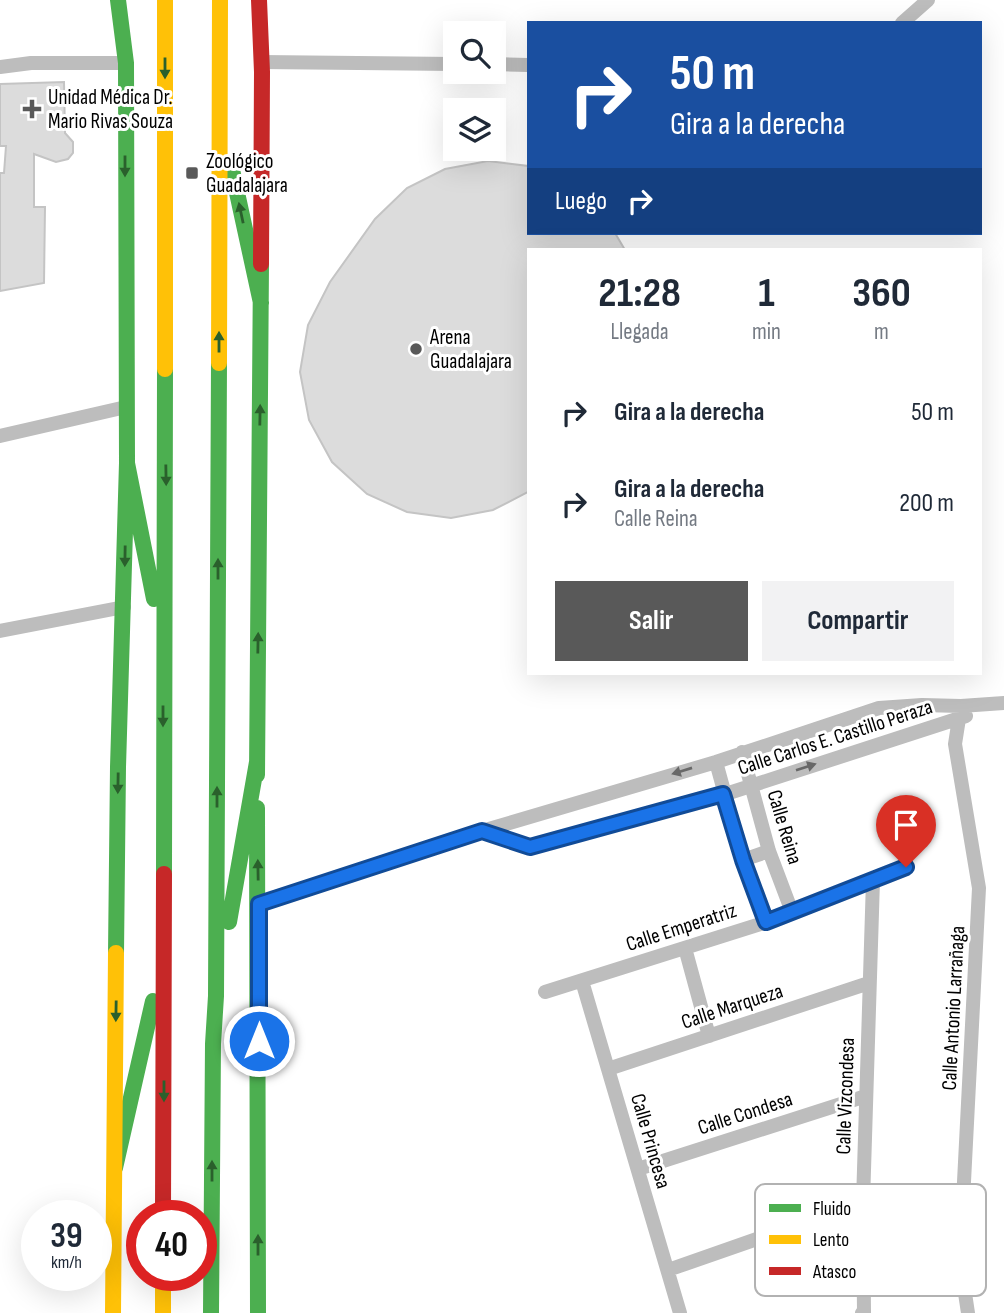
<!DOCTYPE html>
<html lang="es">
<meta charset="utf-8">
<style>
body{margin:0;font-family:"Sofia Sans Condensed",sans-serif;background:#f2f2f3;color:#1f2937;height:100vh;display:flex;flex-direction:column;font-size:26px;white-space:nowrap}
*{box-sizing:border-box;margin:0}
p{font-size:23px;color:#747a83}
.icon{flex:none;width:38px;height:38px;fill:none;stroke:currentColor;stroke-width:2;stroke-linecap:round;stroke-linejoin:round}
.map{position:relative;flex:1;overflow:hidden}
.side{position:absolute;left:527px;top:248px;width:455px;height:427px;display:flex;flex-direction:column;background:#fff;border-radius:0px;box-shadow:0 7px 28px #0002}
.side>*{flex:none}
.hud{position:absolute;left:527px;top:21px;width:455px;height:214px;border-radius:0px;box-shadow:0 7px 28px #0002;background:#1a4fa0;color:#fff;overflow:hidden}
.fabs{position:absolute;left:443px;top:21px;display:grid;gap:14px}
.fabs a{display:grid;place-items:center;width:63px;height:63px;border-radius:0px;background:#fff;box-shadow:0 7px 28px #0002;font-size:35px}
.speed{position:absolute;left:21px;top:1200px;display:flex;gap:14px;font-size:35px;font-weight:700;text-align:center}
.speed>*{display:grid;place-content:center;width:91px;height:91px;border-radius:50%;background:#fff;box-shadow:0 7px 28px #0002;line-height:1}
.speed small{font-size:18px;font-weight:400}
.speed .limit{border:10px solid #d22;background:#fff;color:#111}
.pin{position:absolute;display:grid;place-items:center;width:60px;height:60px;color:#fff;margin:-72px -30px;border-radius:50% 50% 50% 0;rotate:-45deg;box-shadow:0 0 7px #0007}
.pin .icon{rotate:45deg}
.me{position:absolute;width:77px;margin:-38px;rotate:0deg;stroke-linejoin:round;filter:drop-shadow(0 0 5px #0008)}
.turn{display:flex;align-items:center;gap:24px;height:147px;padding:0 28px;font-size:32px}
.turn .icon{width:91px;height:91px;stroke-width:2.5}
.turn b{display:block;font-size:49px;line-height:60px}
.then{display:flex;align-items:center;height:66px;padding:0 28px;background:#0003;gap:14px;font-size:26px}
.eta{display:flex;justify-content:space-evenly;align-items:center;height:119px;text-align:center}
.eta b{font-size:42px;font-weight:700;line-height:49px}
.primary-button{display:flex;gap:14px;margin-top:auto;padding:14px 28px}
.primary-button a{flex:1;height:80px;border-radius:0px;background:#595959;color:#fff;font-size:28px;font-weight:700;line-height:80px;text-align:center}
.primary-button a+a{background:#f2f2f3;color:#1f2937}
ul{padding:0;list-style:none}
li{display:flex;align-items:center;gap:21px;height:91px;padding:0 28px}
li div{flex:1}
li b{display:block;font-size:26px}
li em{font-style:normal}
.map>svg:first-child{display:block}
.building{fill:#dcdcdc;stroke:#c4c4c4;stroke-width:2}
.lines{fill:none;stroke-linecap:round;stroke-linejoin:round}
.street{stroke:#bdbdbd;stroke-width:14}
.fast{stroke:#4caf50;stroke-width:16}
.slow{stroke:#ffc107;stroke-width:16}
.jam{stroke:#c62828;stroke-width:16}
.oneway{fill:#2a602c}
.oneway2{fill:#686868}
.route-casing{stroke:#114b97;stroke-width:18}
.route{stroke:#1a73e8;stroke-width:12}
.poi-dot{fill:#595959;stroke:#fff;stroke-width:2.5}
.labels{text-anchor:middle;stroke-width:6;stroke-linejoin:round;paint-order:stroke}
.poi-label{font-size:21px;fill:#000;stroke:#fff;text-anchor:start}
.street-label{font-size:21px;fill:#000;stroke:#fff}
.key{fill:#fff;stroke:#b2b2b2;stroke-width:2}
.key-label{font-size:19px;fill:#000}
</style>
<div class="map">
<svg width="1004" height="1313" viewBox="0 0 1004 1313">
<rect width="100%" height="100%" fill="#fff"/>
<path class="building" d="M 64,82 L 65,133 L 73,142 L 73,153 L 68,159 L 56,162 L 34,154 L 34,207 L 45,207 L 44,283 L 0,291 L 0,173 L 4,173 L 6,146 L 0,146 L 0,84 Z
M 488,161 L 528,166 L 528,233 L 615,233 L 625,250 L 528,250 L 528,492 L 493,510 L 451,518 L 407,512 L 367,494 L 332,462 L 309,420 L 300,372 L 308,325 L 330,282 L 375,219 L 407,188 L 445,169 Z"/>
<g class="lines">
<path class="street" d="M 902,23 L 928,0
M 261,62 L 455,64
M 494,64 L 528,65
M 0,67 L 31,63 L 126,63
M 0,436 L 126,407
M 0,631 L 124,607
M 961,706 L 955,744 L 979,888 L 960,1260 L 968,1313
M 742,752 L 769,851 L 792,912
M 716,762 L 743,860 L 766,922
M 482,831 L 530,847 L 732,792 L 966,716
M 743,860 L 769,851
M 259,904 L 482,831 L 716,762 L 879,708 L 922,705 L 961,706 L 1004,703
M 685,948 L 709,1036
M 582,981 L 680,1313
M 545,992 L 776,919 L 906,867
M 608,1069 L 869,983
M 638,1169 L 866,1096
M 668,1270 L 863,1202
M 862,1313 L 864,1312 L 863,1202 L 873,880"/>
<path class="fast" d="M 231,165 L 261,303
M 127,463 L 154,599
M 257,775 L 261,264
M 257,808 L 258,1313
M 164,874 L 165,369
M 229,922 L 257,762
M 116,953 L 118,767 L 127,463 L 126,63 L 118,0
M 115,1168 L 153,1001
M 211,1313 L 213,1044 L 216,996 L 219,363"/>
<path class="slow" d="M 219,363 L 220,0
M 165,369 L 165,0
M 163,1276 L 163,1313
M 113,1313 L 116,953"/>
<path class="jam" d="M 259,0 L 262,72 L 261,264
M 163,1216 L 164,874"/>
</g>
<defs><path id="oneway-solid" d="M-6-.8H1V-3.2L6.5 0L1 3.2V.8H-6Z" transform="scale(1.75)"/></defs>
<g class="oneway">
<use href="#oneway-solid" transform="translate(165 68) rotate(90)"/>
<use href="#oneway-solid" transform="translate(125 166) rotate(90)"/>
<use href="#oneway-solid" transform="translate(241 213) rotate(-102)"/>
<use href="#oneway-solid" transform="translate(219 342) rotate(-90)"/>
<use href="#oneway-solid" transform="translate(260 415) rotate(-89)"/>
<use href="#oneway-solid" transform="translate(166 475) rotate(89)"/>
<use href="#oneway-solid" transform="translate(125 556) rotate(91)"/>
<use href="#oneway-solid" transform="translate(218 569) rotate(-90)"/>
<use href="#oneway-solid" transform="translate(258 643) rotate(-89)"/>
<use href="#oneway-solid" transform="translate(163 716) rotate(90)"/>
<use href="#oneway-solid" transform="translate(118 783) rotate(91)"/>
<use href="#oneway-solid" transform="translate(217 797) rotate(-90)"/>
<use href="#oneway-solid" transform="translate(258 870) rotate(-91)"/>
<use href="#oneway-solid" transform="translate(116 1011) rotate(91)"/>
<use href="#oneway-solid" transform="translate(164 1091) rotate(90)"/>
<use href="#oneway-solid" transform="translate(212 1171) rotate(-90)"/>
<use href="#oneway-solid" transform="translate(258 1245) rotate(-90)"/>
</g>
<g class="oneway2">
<use href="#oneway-solid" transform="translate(806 767) rotate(-18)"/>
<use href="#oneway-solid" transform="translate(682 771) rotate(163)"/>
</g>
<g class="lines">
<defs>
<path id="route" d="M 259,1041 L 259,904 L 482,831 L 530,847 L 723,794 L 743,860 L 766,922 L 906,867"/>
</defs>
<use href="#route" class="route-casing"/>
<use href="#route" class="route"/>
</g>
<g class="poi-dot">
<path d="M28.5 98.5h7v7h7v7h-7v7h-7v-7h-7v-7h7z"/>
<rect x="185" y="166" width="14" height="14" rx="3.5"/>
<circle cx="416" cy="349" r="7"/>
</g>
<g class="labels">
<g class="poi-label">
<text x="48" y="104">Unidad Médica Dr.<tspan x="48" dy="24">Mario Rivas Souza</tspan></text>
<text x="206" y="168">Zoológico<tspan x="206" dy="24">Guadalajara</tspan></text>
<text x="430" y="344">Arena<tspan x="430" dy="24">Guadalajara</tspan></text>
</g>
<g class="street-label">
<text transform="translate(835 737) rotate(-18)" y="7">Calle Carlos E. Castillo Peraza</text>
<text transform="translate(785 827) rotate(73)" y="7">Calle Reina</text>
<text transform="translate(681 927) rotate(-18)" y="7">Calle Emperatriz</text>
<text transform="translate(732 1006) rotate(-18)" y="7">Calle Marqueza</text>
<text transform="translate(953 1008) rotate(-87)" y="7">Calle Antonio Larrañaga</text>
<text transform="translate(845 1096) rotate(-88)" y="7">Calle Vizcondesa</text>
<text transform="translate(745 1113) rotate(-18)" y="7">Calle Condesa</text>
<text transform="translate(651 1141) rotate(74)" y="7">Calle Princesa</text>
</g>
</g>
<rect x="755" y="1184" width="231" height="112" rx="10" class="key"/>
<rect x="769" y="1204" width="32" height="8" fill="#4caf50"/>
<rect x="769" y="1235" width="32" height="9" fill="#ffc107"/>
<rect x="769" y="1267" width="32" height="8" fill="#c62828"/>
<g class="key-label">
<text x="813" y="1215">Fluido</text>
<text x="813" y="1246">Lento</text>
<text x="813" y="1278">Atasco</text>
</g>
</svg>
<div class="fabs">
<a><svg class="icon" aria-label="search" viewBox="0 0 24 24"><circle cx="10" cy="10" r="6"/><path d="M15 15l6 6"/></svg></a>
<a><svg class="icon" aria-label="layers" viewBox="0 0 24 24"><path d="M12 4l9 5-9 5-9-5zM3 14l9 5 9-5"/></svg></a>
</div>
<div class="speed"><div>39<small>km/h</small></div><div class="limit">40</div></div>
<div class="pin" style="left:906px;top:867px;background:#d93025"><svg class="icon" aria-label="arrive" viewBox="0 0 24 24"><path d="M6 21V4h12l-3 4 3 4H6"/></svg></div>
<svg class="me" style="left:259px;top:1041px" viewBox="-20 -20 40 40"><circle r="17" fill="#1a73e8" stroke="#fff" stroke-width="3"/><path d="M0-11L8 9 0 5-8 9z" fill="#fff"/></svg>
<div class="hud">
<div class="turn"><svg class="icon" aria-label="right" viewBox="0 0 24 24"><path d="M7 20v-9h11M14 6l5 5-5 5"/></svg><div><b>50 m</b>Gira a la derecha</div></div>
<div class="then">Luego<svg class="icon" aria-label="right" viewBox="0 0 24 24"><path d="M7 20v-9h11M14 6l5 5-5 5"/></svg></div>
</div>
<section class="side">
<div class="eta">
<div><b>21:28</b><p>Llegada</p></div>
<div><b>1</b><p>min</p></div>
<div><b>360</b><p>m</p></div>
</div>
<ul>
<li><svg class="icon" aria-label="right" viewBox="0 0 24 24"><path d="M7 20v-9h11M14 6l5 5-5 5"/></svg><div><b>Gira a la derecha</b></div><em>50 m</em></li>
<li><svg class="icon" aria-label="right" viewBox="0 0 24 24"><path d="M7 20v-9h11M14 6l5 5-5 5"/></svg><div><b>Gira a la derecha</b><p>Calle Reina</p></div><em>200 m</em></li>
</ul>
<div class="primary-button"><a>Salir</a><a>Compartir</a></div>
</section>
</div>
